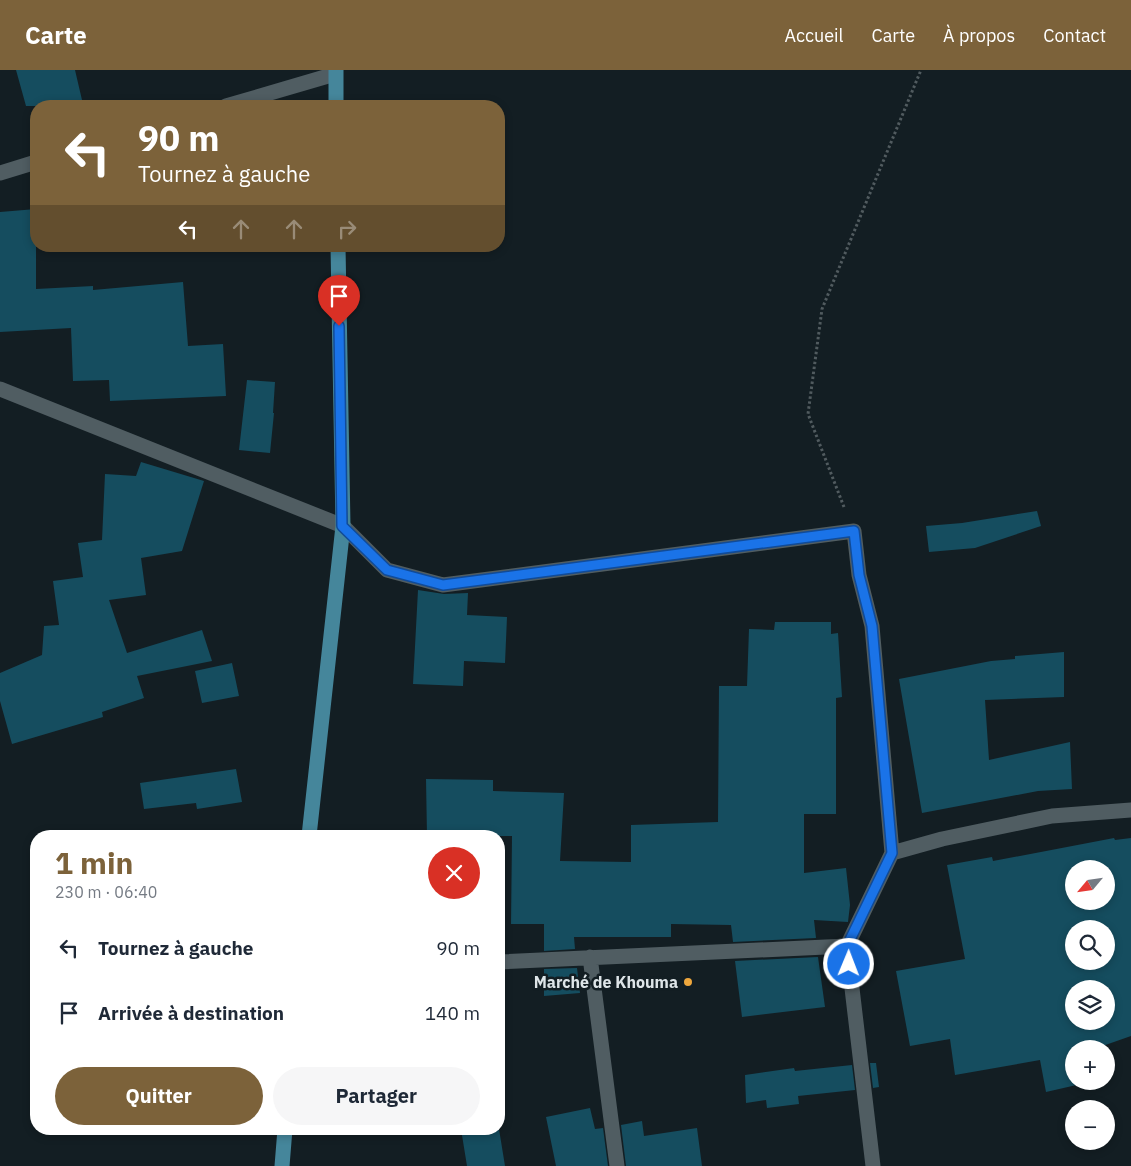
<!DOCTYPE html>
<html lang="fr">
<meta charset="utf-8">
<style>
body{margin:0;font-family:"IBM Plex Sans",sans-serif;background:#f6f6f7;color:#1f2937;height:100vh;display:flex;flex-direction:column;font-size:19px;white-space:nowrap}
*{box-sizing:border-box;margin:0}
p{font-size:16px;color:#747a83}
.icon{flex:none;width:28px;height:28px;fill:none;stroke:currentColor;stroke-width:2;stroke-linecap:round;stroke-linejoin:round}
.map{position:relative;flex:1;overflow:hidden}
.side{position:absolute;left:30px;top:760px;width:475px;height:305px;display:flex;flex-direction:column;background:#fff;border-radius:20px;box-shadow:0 2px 8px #0003}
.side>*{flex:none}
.top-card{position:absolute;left:30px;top:30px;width:475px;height:152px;border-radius:20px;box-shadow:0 2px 8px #0003;background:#7c623a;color:#fff;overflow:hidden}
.needle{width:32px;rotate:241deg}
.fabs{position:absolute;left:1065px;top:790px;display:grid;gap:10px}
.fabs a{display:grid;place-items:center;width:50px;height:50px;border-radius:50%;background:#fff;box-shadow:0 2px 8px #0003;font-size:25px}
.pin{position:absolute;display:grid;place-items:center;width:42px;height:42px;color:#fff;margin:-51px -21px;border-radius:50% 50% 50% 0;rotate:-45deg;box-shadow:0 0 5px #0007}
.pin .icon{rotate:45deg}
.me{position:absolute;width:55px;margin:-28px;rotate:1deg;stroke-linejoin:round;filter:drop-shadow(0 0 4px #0008)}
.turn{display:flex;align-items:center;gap:18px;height:105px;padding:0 25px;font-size:22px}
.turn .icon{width:65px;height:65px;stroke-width:2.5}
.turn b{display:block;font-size:35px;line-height:42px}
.lanes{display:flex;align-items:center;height:48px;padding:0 25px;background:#0003;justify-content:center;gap:25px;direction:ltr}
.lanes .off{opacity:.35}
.round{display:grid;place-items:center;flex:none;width:52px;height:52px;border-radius:26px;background:#f6f6f7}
.summary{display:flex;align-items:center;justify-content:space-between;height:85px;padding:0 25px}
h1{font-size:30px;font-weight:700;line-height:38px;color:#7c623a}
.button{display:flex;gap:10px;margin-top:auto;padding:10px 25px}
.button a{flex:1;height:58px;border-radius:30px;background:#7c623a;color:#fff;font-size:20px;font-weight:700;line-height:58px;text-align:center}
.button a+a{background:#f6f6f7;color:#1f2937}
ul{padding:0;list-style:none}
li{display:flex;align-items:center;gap:15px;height:65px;padding:0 25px}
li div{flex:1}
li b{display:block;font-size:19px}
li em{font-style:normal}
header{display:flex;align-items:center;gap:30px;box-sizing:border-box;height:70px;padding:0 25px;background:#7c623a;color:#fff}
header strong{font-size:24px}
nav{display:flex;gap:28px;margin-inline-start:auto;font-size:18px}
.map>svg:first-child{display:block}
.building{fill:#154d5f;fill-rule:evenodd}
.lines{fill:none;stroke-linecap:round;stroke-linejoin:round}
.path{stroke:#515b5f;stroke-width:3;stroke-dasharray:2.5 2.5;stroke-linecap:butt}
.minor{stroke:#505d62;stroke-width:15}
.primary{stroke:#45869b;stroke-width:15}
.route-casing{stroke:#114b97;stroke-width:12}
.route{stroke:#1a73e8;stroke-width:9}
.poi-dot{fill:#eea73d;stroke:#131e23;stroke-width:2}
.labels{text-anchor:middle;stroke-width:5;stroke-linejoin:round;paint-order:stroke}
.poi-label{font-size:16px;font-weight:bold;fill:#dee5e8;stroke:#131e23;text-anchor:end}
</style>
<header>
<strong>Carte</strong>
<nav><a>Accueil</a><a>Carte</a><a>À propos</a><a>Contact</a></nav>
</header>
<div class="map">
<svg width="1131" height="1096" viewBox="0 0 1131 1096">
<rect width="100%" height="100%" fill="#131e23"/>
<path class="building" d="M 16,0 L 75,0 L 82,30 L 56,36 L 26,36 Z
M 36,139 L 36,219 L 93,216 L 93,220 L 183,212 L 188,276 L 223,274 L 226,326 L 110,331 L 109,310 L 73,311 L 71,258 L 0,262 L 0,142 Z
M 247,310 L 275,312 L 273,343 L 274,343 L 270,383 L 239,380 Z
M 141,392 L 204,411 L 182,481 L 141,488 L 146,525 L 109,530 L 127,583 L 202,560 L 212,591 L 137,606 L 144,628 L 102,642 L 103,647 L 12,674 L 0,631 L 0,603 L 42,585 L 44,556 L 59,555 L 53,511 L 83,507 L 78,473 L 102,470 L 105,404 L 136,406 Z
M 1037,441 L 1041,456 L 975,478 L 929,482 L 926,456 L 962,453 Z
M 418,520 L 444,524 L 468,523 L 467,545 L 507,547 L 505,593 L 464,591 L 463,616 L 413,614 Z
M 775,552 L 831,552 L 831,564 L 838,563 L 842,627 L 836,628 L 836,744 L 804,744 L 804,803 L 846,798 L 850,835 L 848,852 L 814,850 L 816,868 L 733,872 L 731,855 L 671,854 L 671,867 L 574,867 L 575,879 L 544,881 L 544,854 L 511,854 L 512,766 L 427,766 L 426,709 L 493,710 L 493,721 L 564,723 L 560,791 L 631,792 L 631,755 L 718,752 L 719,616 L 747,616 L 749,559 L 774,560 Z
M 1064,582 L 1064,627 L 985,630 L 989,690 L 1070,672 L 1072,719 L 1038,721 L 922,743 L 899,609 L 991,591 L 1015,589 L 1015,586 Z
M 232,593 L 239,626 L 202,633 L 195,601 Z
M 236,699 L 242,732 L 197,739 L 196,733 L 144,739 L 140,713 Z
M 1114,768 L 1115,770 L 1131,768 L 1131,966 L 1094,979 L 1074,979 L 1074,1011 L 1080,1011 L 1081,1014 L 1046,1022 L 1040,990 L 955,1005 L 950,969 L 910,976 L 896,901 L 965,889 L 947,795 L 992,787 L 993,791 ZM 1074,799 L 1106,799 L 1106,831 L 1074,831 ZM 1074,859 L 1106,859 L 1106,891 L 1074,891 ZM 1074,919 L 1106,919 L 1106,951 L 1074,951 Z
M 818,887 L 825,937 L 742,947 L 735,891 Z
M 577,898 L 580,923 L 544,926 L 544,899 Z
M 870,993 L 876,993 L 879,1017 L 873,1018 Z
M 852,995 L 855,1020 L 798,1026 L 799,1034 L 767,1038 L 766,1030 L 746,1033 L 745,1005 L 794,998 L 795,1001 Z
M 590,1038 L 595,1059 L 603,1058 L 608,1096 L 556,1096 L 546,1047 Z
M 642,1051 L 644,1066 L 697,1058 L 702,1096 L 626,1096 L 621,1055 Z
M 461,1059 L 499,1059 L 505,1096 L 467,1096 Z"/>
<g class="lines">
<path class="path" d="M 844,437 L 808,344 L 822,239 L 921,0"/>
<path class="minor" d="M 226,36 L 335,4
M 0,103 L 36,92
M 0,319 L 343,456 L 387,500 L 443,515 L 854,461 L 859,505 L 872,556 L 892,783 L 847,876 L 873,1096
M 892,783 L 942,769 L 1052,746 L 1131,740
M 590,887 L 617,1096
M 499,892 L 847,876"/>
<path class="primary" d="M 336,36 L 336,0
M 309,766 L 343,456 L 338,176
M 282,1096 L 285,1059"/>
</g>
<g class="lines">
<defs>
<path id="route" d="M 339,256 L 342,456 L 387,500 L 443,515 L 854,461 L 859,505 L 872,556 L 892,783 L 847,876 L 849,894"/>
</defs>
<use href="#route" class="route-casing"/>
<use href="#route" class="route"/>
</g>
<circle class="poi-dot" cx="688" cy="912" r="5"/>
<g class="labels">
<g class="poi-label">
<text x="678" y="918">Marché de Khouma</text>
</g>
</g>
</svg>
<div class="fabs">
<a><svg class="needle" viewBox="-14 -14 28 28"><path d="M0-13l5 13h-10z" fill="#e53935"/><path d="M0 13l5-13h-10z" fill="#747a83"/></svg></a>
<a><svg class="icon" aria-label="search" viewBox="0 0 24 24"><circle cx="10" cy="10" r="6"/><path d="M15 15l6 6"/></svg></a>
<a><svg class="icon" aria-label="layers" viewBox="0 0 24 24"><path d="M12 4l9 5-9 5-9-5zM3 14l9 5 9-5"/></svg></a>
<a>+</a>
<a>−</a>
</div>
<div class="pin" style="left:339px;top:256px;background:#d93025"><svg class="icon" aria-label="arrive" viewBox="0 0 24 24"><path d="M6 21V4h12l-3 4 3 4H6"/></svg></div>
<svg class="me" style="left:849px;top:894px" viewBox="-20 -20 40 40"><circle r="17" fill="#1a73e8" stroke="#fff" stroke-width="3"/><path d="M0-11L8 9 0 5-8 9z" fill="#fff"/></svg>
<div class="top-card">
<div class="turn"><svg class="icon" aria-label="left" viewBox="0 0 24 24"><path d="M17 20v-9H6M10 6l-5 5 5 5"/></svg><div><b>90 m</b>Tournez à gauche</div></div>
<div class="lanes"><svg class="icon" aria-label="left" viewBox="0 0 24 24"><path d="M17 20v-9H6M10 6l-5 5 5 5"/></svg><svg class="icon off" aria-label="ahead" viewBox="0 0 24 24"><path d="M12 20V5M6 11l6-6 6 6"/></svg><svg class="icon off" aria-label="ahead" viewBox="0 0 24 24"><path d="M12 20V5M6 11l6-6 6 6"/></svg><svg class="icon off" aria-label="right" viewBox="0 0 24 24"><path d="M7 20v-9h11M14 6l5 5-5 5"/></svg></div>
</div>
<section class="side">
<div class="summary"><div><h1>1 min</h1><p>230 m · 06:40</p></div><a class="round" style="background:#d93025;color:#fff"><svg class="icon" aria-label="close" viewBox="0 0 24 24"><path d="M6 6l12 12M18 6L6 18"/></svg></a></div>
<ul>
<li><svg class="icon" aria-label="left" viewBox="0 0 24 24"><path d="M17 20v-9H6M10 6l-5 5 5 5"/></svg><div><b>Tournez à gauche</b></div><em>90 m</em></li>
<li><svg class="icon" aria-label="arrive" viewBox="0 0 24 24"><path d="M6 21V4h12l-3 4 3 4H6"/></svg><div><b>Arrivée à destination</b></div><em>140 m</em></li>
</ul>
<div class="button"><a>Quitter</a><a>Partager</a></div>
</section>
</div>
